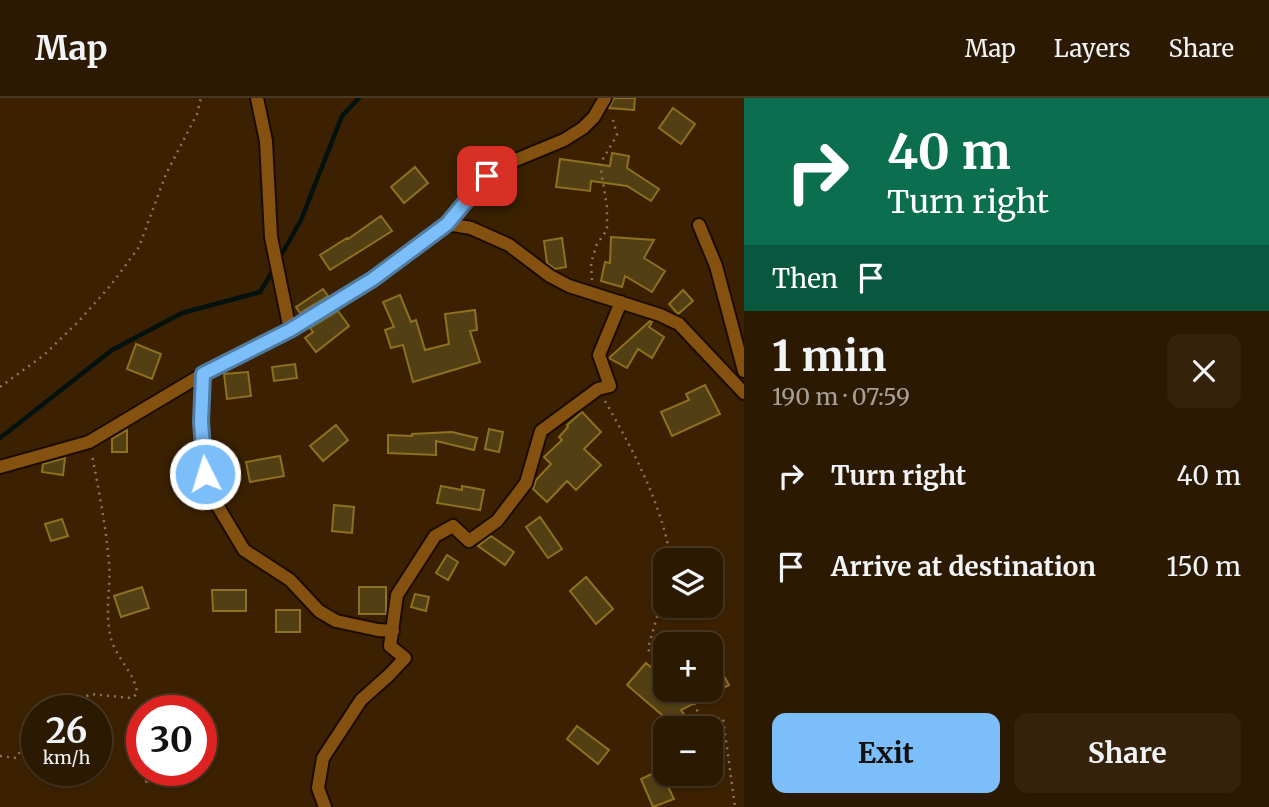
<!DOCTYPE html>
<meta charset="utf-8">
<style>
body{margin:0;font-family:Merriweather,serif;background:#34220b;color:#f1f3f6;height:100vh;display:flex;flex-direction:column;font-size:26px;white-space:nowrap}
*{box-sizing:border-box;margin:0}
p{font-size:23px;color:#a6a099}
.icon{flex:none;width:38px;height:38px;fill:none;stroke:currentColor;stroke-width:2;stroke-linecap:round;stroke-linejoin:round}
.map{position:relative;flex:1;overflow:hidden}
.drawer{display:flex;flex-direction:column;background:#2c1901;width:525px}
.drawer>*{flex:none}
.hud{background:#0b6e4f;color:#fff;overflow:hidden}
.tools{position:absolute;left:653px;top:450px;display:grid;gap:14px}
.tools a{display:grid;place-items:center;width:70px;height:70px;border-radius:14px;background:#2c1901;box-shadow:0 2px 5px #0004,0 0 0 2px #483823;font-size:35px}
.speed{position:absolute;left:21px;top:597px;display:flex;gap:14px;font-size:35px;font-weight:700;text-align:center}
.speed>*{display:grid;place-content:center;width:91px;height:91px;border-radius:50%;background:#2c1901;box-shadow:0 2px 5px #0004,0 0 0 2px #483823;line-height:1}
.speed small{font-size:18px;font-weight:400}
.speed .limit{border:10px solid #d22;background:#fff;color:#111}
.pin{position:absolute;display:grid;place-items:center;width:60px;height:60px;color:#fff;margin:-30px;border-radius:14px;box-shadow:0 4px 10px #0006}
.me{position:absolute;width:77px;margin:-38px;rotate:355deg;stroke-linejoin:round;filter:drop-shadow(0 0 5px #0008)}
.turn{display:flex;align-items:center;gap:24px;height:147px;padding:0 28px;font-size:32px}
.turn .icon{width:91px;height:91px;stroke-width:2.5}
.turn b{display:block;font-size:49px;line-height:60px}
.then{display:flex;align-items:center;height:66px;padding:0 28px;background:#0003;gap:14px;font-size:26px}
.round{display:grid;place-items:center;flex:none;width:74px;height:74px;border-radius:14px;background:#34220b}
.overview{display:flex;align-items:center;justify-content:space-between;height:119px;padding:0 28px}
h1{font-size:42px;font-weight:700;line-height:52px}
.action{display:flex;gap:14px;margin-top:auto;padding:14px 28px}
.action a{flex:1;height:80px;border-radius:14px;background:#7cbef9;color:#111;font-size:28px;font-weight:700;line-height:80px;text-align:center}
.action a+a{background:#34220b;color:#f1f3f6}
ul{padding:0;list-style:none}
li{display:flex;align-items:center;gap:21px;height:91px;padding:0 28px}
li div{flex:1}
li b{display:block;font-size:26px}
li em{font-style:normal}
header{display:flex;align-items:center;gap:42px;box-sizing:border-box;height:98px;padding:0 35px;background:#2c1901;border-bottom:2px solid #483823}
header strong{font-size:33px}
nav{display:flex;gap:38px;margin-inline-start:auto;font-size:24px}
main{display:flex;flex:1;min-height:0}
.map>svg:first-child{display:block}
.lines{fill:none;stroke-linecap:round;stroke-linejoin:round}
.stream{stroke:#03110f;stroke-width:4.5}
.building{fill:#524014;stroke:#8e7022;stroke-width:2}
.minor-casing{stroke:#1c0c00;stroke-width:16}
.path{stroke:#8f7355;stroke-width:2.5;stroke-dasharray:2 5;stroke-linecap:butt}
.minor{stroke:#845110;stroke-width:12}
.route-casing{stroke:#517ca2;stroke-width:18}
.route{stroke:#7cbef9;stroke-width:12}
</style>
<header>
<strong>Map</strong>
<nav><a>Map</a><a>Layers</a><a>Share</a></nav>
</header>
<main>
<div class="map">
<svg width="744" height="709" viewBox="0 0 744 709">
<rect width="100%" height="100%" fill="#3b2101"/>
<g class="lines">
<path class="stream" d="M 279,161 L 301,122 L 342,18 L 359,0
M 0,340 L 112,252 L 182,215 L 260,194 L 275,169"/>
</g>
<path class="building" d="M 614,0 L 635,0 L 634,12 L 609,10 Z
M 673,10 L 695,26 L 681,46 L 659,30 Z
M 612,55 L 629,58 L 627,70 L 659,91 L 651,103 L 627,88 L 591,83 L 590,93 L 556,89 L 560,61 L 610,68 Z
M 415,69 L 428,85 L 404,105 L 391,89 Z
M 381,118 L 392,133 L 330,172 L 320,157 L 347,140 L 348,141 Z
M 611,139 L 654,142 L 644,160 L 665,173 L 652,194 L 625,178 L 622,189 L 601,183 L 605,164 L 610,165 Z
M 562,140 L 566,169 L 555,171 L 547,165 L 544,143 Z
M 323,191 L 328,198 L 300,215 L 296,209 Z
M 683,192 L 693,203 L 678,216 L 669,206 Z
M 400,197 L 411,224 L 416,222 L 425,252 L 449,246 L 445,216 L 475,212 L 477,232 L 470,233 L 480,264 L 413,284 L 403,247 L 391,250 L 385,232 L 394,229 L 383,204 Z
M 338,213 L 349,228 L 316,254 L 305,240 L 313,234 L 310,230 Z
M 650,223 L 652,224 L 649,229 L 664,239 L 652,260 L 638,251 L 627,270 L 609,260 Z
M 136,246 L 161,256 L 152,281 L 127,271 Z
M 295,266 L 297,280 L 274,283 L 272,269 Z
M 248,274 L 251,298 L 227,301 L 224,276 Z
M 705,287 L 720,316 L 672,338 L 661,314 L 689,302 L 686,296 Z
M 582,314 L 601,334 L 584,351 L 601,367 L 576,392 L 567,383 L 547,404 L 533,391 L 536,382 L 551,366 L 544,359 L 562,342 L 559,339 L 568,329 L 567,327 Z
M 336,327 L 348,342 L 323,363 L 310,348 Z
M 489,331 L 503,334 L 499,354 L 485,351 Z
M 127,332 L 127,354 L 112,354 L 112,341 Z
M 452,334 L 477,340 L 474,352 L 436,343 L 436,357 L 388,355 L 388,337 L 412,338 L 412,336 Z
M 280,358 L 284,378 L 250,384 L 246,364 Z
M 65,360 L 63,377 L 42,374 L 43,366 Z
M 441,388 L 462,392 L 462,388 L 484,392 L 480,412 L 437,405 Z
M 334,407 L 354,409 L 352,435 L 332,433 Z
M 540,419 L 562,451 L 548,460 L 526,429 Z
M 62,421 L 68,438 L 51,443 L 45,426 Z
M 491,438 L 514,454 L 505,467 L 478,448 Z
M 447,457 L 458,464 L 448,482 L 436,475 Z
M 586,479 L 613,511 L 596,526 L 570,493 Z
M 142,489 L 149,510 L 121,519 L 114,498 Z
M 359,489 L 386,489 L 386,516 L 359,516 Z
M 212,492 L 246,492 L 246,513 L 213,513 Z
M 415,496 L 429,499 L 426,513 L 411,509 Z
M 276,512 L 300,512 L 300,534 L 276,534 Z
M 710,552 L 729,587 L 681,612 L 686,619 L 679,630 L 672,630 L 662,617 L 627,587 L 646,565 L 665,581 L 665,592 L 710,592 Z
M 577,628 L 609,652 L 598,666 L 567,641 Z
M 181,672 L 181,680 L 146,684 L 144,673 Z
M 660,672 L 674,701 L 653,709 L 641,681 Z"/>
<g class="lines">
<defs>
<path id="minor" d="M 257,0 L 266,43 L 271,139 L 290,232
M 447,126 L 471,130 L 509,147 L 550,178 L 569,188 L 660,217 L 679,226 L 744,295
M 699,127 L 716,168 L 744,273
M 203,276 L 201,325 L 205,376 L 210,395 L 244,452 L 290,482 L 319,513 L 336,523 L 378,532 L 393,533
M 0,369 L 89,344 L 203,276 L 290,232 L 373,181 L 447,126 L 487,78 L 506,66 L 564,42 L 583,30 L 594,19 L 605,0
M 325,709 L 318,690 L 323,660 L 361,602 L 389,577 L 405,560 L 390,548 L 397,497 L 435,438 L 453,428 L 469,443 L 497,423 L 526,385 L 541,333 L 598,291 L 610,288 L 599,257 L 621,204"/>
</defs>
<use href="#minor" class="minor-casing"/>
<path class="path" d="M 592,182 L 591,165 L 597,146 L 607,132 L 607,109 L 600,66 L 617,37 L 612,18
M 0,289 L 44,257 L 78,224 L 111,187 L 139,149 L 166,76 L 197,16 L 201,0
M 605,303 C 634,354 661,404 671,462
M 665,491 L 648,550 L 650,556 L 664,563 L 665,571
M 689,592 L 701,622 L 723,620 L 735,709
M 72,612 L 78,602 L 91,596 L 130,600 L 134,599 L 137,594 C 134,573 113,557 110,536 C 105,512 111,488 109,465 C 106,429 99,393 92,357
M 0,658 L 16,660 L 32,634 L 37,633"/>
<use href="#minor" class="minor"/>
</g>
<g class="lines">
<defs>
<path id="route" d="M 205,376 L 201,324 L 203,276 L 290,232 L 373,181 L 447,126 L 487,78"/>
</defs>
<use href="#route" class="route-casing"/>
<use href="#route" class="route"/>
</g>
</svg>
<div class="tools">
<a><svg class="icon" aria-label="layers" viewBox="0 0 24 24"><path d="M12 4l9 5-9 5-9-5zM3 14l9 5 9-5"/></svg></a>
<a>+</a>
<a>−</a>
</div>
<div class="speed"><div>26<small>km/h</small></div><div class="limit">30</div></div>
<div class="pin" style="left:487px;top:78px;background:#d93025"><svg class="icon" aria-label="arrive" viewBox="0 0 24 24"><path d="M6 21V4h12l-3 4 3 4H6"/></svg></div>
<svg class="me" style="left:205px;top:376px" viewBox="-20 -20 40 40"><circle r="17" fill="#7cbef9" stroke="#fff" stroke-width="3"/><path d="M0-11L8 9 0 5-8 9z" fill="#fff"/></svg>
</div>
<section class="drawer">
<div class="hud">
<div class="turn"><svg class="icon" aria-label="right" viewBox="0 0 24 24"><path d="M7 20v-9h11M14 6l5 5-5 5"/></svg><div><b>40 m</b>Turn right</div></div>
<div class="then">Then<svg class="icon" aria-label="arrive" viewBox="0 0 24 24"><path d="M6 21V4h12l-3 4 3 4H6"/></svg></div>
</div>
<div class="overview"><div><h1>1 min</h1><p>190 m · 07:59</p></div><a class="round"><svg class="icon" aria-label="close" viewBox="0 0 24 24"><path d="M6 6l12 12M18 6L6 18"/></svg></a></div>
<ul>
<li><svg class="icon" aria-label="right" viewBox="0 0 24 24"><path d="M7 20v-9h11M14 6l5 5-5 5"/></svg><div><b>Turn right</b></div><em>40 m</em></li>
<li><svg class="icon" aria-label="arrive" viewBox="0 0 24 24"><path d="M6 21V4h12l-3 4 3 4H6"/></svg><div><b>Arrive at destination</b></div><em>150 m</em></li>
</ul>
<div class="action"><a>Exit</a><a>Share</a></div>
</section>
</main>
